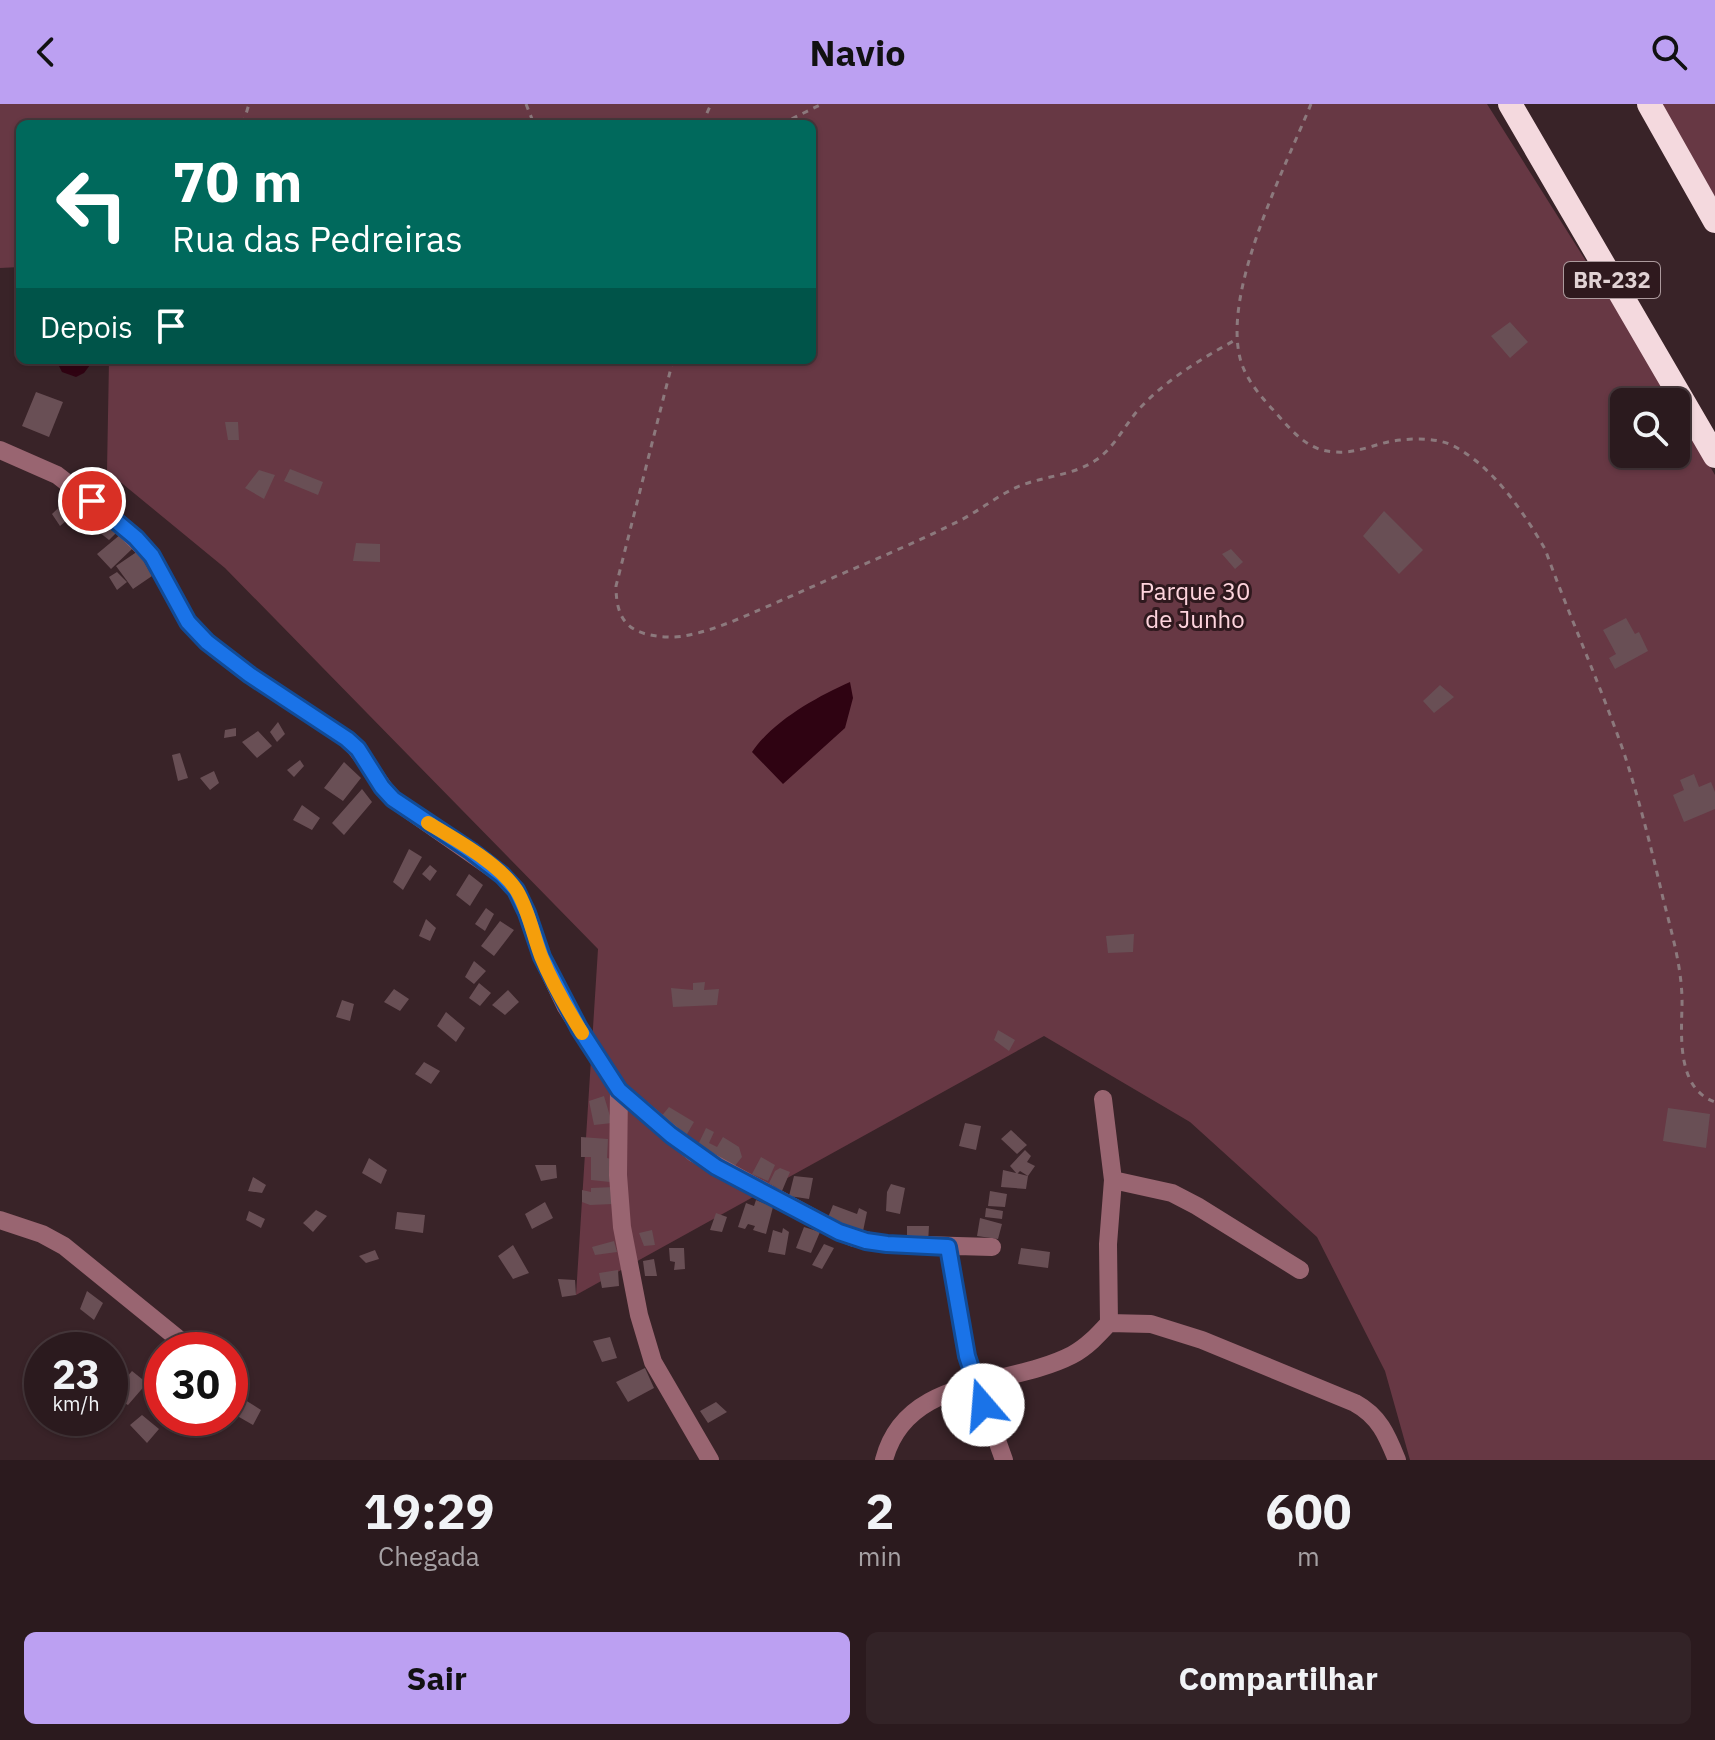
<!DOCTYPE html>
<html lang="pt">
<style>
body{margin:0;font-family:"IBM Plex Sans",sans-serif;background:#332327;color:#f1f3f6;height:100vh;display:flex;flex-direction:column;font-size:30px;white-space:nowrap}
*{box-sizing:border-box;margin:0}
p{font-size:26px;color:#a6a1a4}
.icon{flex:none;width:44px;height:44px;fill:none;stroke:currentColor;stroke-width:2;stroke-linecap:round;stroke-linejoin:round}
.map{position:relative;height:1356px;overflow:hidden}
.side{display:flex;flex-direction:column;background:#2b1a1e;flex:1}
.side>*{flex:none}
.top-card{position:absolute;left:16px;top:16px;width:800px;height:244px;border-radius:12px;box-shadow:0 2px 6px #0004,0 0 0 2px #47383c;background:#00695c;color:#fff;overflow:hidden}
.tools{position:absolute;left:1610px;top:284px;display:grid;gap:16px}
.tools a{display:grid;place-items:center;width:80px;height:80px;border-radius:12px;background:#2b1a1e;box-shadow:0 2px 6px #0004,0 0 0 2px #47383c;font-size:40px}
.speed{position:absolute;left:24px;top:1228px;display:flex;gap:16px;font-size:40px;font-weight:700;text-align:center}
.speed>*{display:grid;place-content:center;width:104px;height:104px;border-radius:50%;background:#2b1a1e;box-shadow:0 2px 6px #0004,0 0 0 2px #47383c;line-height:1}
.speed small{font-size:20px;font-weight:400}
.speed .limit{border:12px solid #d22;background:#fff;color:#111}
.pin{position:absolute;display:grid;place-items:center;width:68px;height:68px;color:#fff;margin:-34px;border:4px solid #fff;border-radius:50%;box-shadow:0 2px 8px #0007}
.me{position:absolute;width:88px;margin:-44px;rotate:342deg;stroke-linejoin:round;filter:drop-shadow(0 0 6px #0008)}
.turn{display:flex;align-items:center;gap:28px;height:168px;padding:0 24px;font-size:36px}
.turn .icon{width:104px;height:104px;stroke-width:2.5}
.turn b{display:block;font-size:56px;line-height:68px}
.then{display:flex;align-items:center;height:76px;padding:0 24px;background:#0003;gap:16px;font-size:30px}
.eta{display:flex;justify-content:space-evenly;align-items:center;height:136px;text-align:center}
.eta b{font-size:48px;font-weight:800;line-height:56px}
.button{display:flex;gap:16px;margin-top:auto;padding:16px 24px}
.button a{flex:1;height:92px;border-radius:12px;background:#bca0f2;color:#111;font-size:32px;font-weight:800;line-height:92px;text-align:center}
.button a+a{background:#332327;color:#f1f3f6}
header{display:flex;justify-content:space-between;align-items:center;height:104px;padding:0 24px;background:#bca0f2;color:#111;font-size:36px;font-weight:800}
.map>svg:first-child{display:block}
.green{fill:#673844}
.water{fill:#2f0312}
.building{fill:#694f55}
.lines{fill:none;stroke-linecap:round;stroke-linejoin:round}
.path{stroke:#8c797d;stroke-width:3;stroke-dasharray:6 6;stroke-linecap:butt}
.minor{stroke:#996571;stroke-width:18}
.highway{stroke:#f4d9de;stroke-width:24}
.route-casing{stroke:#114b97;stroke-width:20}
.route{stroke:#1a73e8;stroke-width:14}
.slow{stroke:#f59e0b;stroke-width:14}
.labels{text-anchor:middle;stroke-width:6;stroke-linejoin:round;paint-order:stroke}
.shield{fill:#2f191e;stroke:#ac9a9d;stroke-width:2}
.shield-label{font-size:22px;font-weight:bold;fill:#e1d2d4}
.park-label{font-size:24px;fill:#fed4dd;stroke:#2f191e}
</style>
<header><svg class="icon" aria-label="back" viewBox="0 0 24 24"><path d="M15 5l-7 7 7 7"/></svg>Navio<svg class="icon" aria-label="search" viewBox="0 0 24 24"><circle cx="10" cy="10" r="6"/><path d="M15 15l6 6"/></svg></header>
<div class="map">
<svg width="1715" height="1356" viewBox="0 0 1715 1356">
<rect width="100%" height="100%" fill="#392328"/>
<path class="green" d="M 0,0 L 1487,0 L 1620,211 L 1672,298 L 1624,298 L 1624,350 L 1676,350 L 1676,305 L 1715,371 L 1715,1356 L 1410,1356 L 1385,1267 L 1317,1133 L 1190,1018 L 1044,932 L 576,1191 L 598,845 L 225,464 L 107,367 L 109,256 L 812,256 L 812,20 L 20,20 L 20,163 L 0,164 Z
M 1661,0 L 1715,0 L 1715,93 Z"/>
<path class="water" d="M 56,256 L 93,256 L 93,257 L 84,269 L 76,273 L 62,268 Z
M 850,578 L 853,594 L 845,624 L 783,680 L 752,648 C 772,618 816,593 850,578 Z"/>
<path class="building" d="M 1510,218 L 1528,238 L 1510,254 L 1491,232 Z
M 36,288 L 63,298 L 49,333 L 22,322 Z
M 225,318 L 238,318 L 239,336 L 228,336 Z
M 290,365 L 323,378 L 318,391 L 284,377 Z
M 259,366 L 275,371 L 264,395 L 245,384 Z
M 74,389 L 85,401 L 60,422 L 52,410 Z
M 1384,407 L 1423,446 L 1399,470 L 1363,432 Z
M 108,417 L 119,426 L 109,436 L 99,428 Z
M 121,430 L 132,445 L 111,465 L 97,450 Z
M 356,439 L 380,440 L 380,458 L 353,457 Z
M 1231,445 L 1243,458 L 1235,465 L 1222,450 Z
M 138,447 L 152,472 L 133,485 L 116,462 Z
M 117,468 L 127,478 L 117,486 L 109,473 Z
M 1626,514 L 1635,530 L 1639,528 L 1648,547 L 1615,565 L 1609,554 L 1616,550 L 1603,526 Z
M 1440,581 L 1454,593 L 1434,609 L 1423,597 Z
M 278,618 L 285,630 L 277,638 L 270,628 Z
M 236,624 L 236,632 L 224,634 L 225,626 Z
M 258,627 L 272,642 L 257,654 L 242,638 Z
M 180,649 L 188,674 L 178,677 L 172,651 Z
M 300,656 L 304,662 L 294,673 L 287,666 Z
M 344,658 L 361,674 L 343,697 L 324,684 Z
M 214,667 L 219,679 L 210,686 L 200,674 Z
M 1694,670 L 1699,683 L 1711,678 L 1715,688 L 1715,705 L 1684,718 L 1673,691 L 1684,686 L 1680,676 Z
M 362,685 L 372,698 L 344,731 L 332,719 Z
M 302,701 L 320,714 L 312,726 L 293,716 Z
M 409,745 L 422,753 L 403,786 L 393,778 Z
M 430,761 L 437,767 L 430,777 L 422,770 Z
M 469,770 L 483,781 L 470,802 L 456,791 Z
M 486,804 L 494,810 L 485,827 L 475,820 Z
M 426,815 L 436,824 L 430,837 L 419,832 Z
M 500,817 L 514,826 L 494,852 L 481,842 Z
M 1134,830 L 1133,848 L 1108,849 L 1106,832 Z
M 474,857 L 486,867 L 474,880 L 465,873 Z
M 705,878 L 704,886 L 719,885 L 717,901 L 673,903 L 671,884 L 693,886 L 693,879 Z
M 479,879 L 491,889 L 480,902 L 469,894 Z
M 394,885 L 409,895 L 400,907 L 384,898 Z
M 508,886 L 519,898 L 505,911 L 492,901 Z
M 342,896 L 354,900 L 350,917 L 336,913 Z
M 446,908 L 465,924 L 456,938 L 437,922 Z
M 998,926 L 1015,936 L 1009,947 L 994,936 Z
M 424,958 L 440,967 L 431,980 L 415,970 Z
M 604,992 L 612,1019 L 594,1021 L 589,997 Z
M 669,1003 L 694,1018 L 683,1037 L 660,1014 Z
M 1668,1004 L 1710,1010 L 1706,1044 L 1663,1037 Z
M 965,1019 L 981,1022 L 976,1046 L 959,1042 Z
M 706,1024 L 714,1028 L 709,1039 L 717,1043 L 723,1033 L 739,1043 L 742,1053 L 730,1068 L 695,1047 Z
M 1011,1026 L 1027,1041 L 1017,1050 L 1001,1035 Z
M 581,1033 L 608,1035 L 607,1054 L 611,1055 L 610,1078 L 591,1076 L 591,1053 L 581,1053 Z
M 1025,1046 L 1031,1052 L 1027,1058 L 1035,1062 L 1028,1072 L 1020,1067 L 1017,1070 L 1010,1062 Z
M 761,1053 L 775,1061 L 768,1077 L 752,1070 Z
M 369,1054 L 387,1066 L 381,1080 L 362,1069 Z
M 535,1061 L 556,1061 L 557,1074 L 541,1077 Z
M 780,1064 L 790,1068 L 782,1087 L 769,1079 L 775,1067 Z
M 1003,1066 L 1028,1072 L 1026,1085 L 1001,1083 Z
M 794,1072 L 813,1074 L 809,1095 L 789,1092 Z
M 253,1073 L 266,1081 L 262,1089 L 248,1087 Z
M 891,1080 L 905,1084 L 900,1110 L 886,1107 L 887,1088 Z
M 614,1083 L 613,1100 L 590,1101 L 582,1098 L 582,1086 L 591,1088 L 591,1084 Z
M 990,1087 L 1007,1090 L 1005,1103 L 988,1102 Z
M 756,1096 L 773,1103 L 766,1130 L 753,1126 L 755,1122 L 748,1120 L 745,1125 L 738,1123 L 746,1099 L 754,1102 Z
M 545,1098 L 553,1114 L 532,1125 L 525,1110 Z
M 833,1101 L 857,1110 L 859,1104 L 867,1108 L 862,1132 L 827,1116 Z
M 986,1104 L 1003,1107 L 1002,1115 L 985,1113 Z
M 316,1106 L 327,1112 L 313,1128 L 303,1119 Z
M 249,1107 L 265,1115 L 261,1124 L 246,1116 Z
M 397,1108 L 425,1111 L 423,1129 L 395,1125 Z
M 716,1109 L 727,1113 L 722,1128 L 710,1126 Z
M 980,1114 L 1002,1120 L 998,1135 L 977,1132 Z
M 907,1122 L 929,1122 L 928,1139 L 907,1137 Z
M 804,1123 L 820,1128 L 811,1149 L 796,1144 Z
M 783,1124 L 789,1128 L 785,1151 L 768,1148 L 773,1126 L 782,1129 Z
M 652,1126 L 655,1141 L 644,1142 L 639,1129 Z
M 614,1137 L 617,1148 L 595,1151 L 592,1143 Z
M 824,1140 L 834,1144 L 822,1165 L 812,1161 Z
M 513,1141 L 529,1169 L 513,1175 L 498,1152 Z
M 669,1144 L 684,1144 L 685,1165 L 674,1166 L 675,1158 L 670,1157 Z
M 1021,1144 L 1050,1148 L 1048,1164 L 1018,1160 Z
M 375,1146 L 379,1155 L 366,1159 L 359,1152 Z
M 654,1155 L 657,1172 L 645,1172 L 643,1157 Z
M 618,1166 L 619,1182 L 602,1184 L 599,1169 Z
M 558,1175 L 575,1176 L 576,1191 L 562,1193 Z
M 87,1187 L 103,1199 L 94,1216 L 80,1205 Z
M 610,1233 L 617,1254 L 602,1258 L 593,1237 Z
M 645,1264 L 654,1284 L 628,1298 L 616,1278 Z
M 132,1267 L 147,1279 L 128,1301 L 111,1292 Z
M 242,1294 L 261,1306 L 253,1321 L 232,1309 Z
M 716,1298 L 727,1308 L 708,1319 L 700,1307 Z
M 142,1311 L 159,1325 L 147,1339 L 130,1321 Z"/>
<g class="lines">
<path class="path" d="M 526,0 L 534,20
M 1311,0 C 1284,66 1223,185 1240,254 C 1245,275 1262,294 1276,309 C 1293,328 1308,347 1335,348 C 1358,350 1378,338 1400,336 C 1419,334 1442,334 1459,345 C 1496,367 1524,409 1545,445 C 1570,514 1600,580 1624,649 C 1639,695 1651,743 1662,790 C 1671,827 1683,865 1682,903 C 1681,936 1678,985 1715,998
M 243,20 L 249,0
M 702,20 L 711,0
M 781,20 L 822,0
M 673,256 L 616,482 C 616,518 630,531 667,533 C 701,535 755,507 787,494 C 844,468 903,445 959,417 C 977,408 993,395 1011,386 C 1037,372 1072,373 1096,356 C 1115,343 1124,322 1139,305 C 1167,275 1201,255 1237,235"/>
<path class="minor" d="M 0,346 L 57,371 L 114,415 L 152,452 L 188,518 L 207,538 L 250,571 L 347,635 C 366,652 375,676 393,695 L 502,771 L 516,786 L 527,809 L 542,853 L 566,903 L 619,986 L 694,1049 L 839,1128 L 854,1134 L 887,1140 L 992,1143
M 619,986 L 618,1071 L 622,1123 L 639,1211 L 653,1258 L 710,1356
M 1113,1076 L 1172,1089 L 1197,1102 L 1300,1166
M 0,1116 L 42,1130 L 64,1142 L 192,1246
M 948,1143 L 967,1252 L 1004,1356
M 1109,1219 L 1151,1220 L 1202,1236 L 1355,1299 C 1379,1312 1387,1331 1397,1356
M 884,1356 C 906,1271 1008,1284 1072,1251 C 1087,1243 1098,1231 1109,1219 L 1108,1140 L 1113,1076 L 1103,995"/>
<path class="highway" d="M 1510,0 L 1715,352
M 1649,0 L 1715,117"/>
</g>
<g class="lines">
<defs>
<path id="route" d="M 92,397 L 136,434 L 152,452 L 188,518 L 207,538 L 250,571 L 347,635 L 358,645 L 382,683 L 393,695 L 471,747 L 502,771 L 516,786 L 527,809 L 542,853 L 579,924 L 619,986 L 671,1031 L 716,1063 L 839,1128 L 866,1137 L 887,1140 L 948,1143 L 967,1252 L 983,1301"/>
</defs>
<use href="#route" class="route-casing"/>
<use href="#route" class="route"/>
<path class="slow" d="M 428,719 C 455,735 500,760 517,787 C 529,807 533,831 541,852 C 552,879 567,905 582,929"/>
</g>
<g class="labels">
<rect class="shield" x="1564" y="158" width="96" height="36" rx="6"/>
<g class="shield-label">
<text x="1612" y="184">BR-232</text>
</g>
<g class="park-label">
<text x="1195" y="496">Parque 30<tspan x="1195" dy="28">de Junho</tspan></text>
</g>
</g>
</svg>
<div class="tools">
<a><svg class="icon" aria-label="search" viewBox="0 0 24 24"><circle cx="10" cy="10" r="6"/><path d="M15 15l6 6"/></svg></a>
</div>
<div class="speed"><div>23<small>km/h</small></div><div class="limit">30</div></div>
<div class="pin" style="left:92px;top:397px;background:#d93025"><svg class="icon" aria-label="arrive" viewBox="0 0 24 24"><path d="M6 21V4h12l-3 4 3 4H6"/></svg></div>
<svg class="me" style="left:983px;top:1301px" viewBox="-20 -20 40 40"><circle r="19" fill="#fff"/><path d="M0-13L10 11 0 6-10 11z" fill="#1a73e8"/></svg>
<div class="top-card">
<div class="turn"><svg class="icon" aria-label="left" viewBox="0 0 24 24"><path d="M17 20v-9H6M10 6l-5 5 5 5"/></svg><div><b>70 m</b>Rua das Pedreiras</div></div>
<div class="then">Depois<svg class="icon" aria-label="arrive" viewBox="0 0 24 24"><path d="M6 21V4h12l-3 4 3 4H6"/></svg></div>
</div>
</div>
<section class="side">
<div class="eta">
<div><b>19:29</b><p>Chegada</p></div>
<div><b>2</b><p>min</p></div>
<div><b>600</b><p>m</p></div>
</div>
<div class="button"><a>Sair</a><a>Compartilhar</a></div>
</section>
